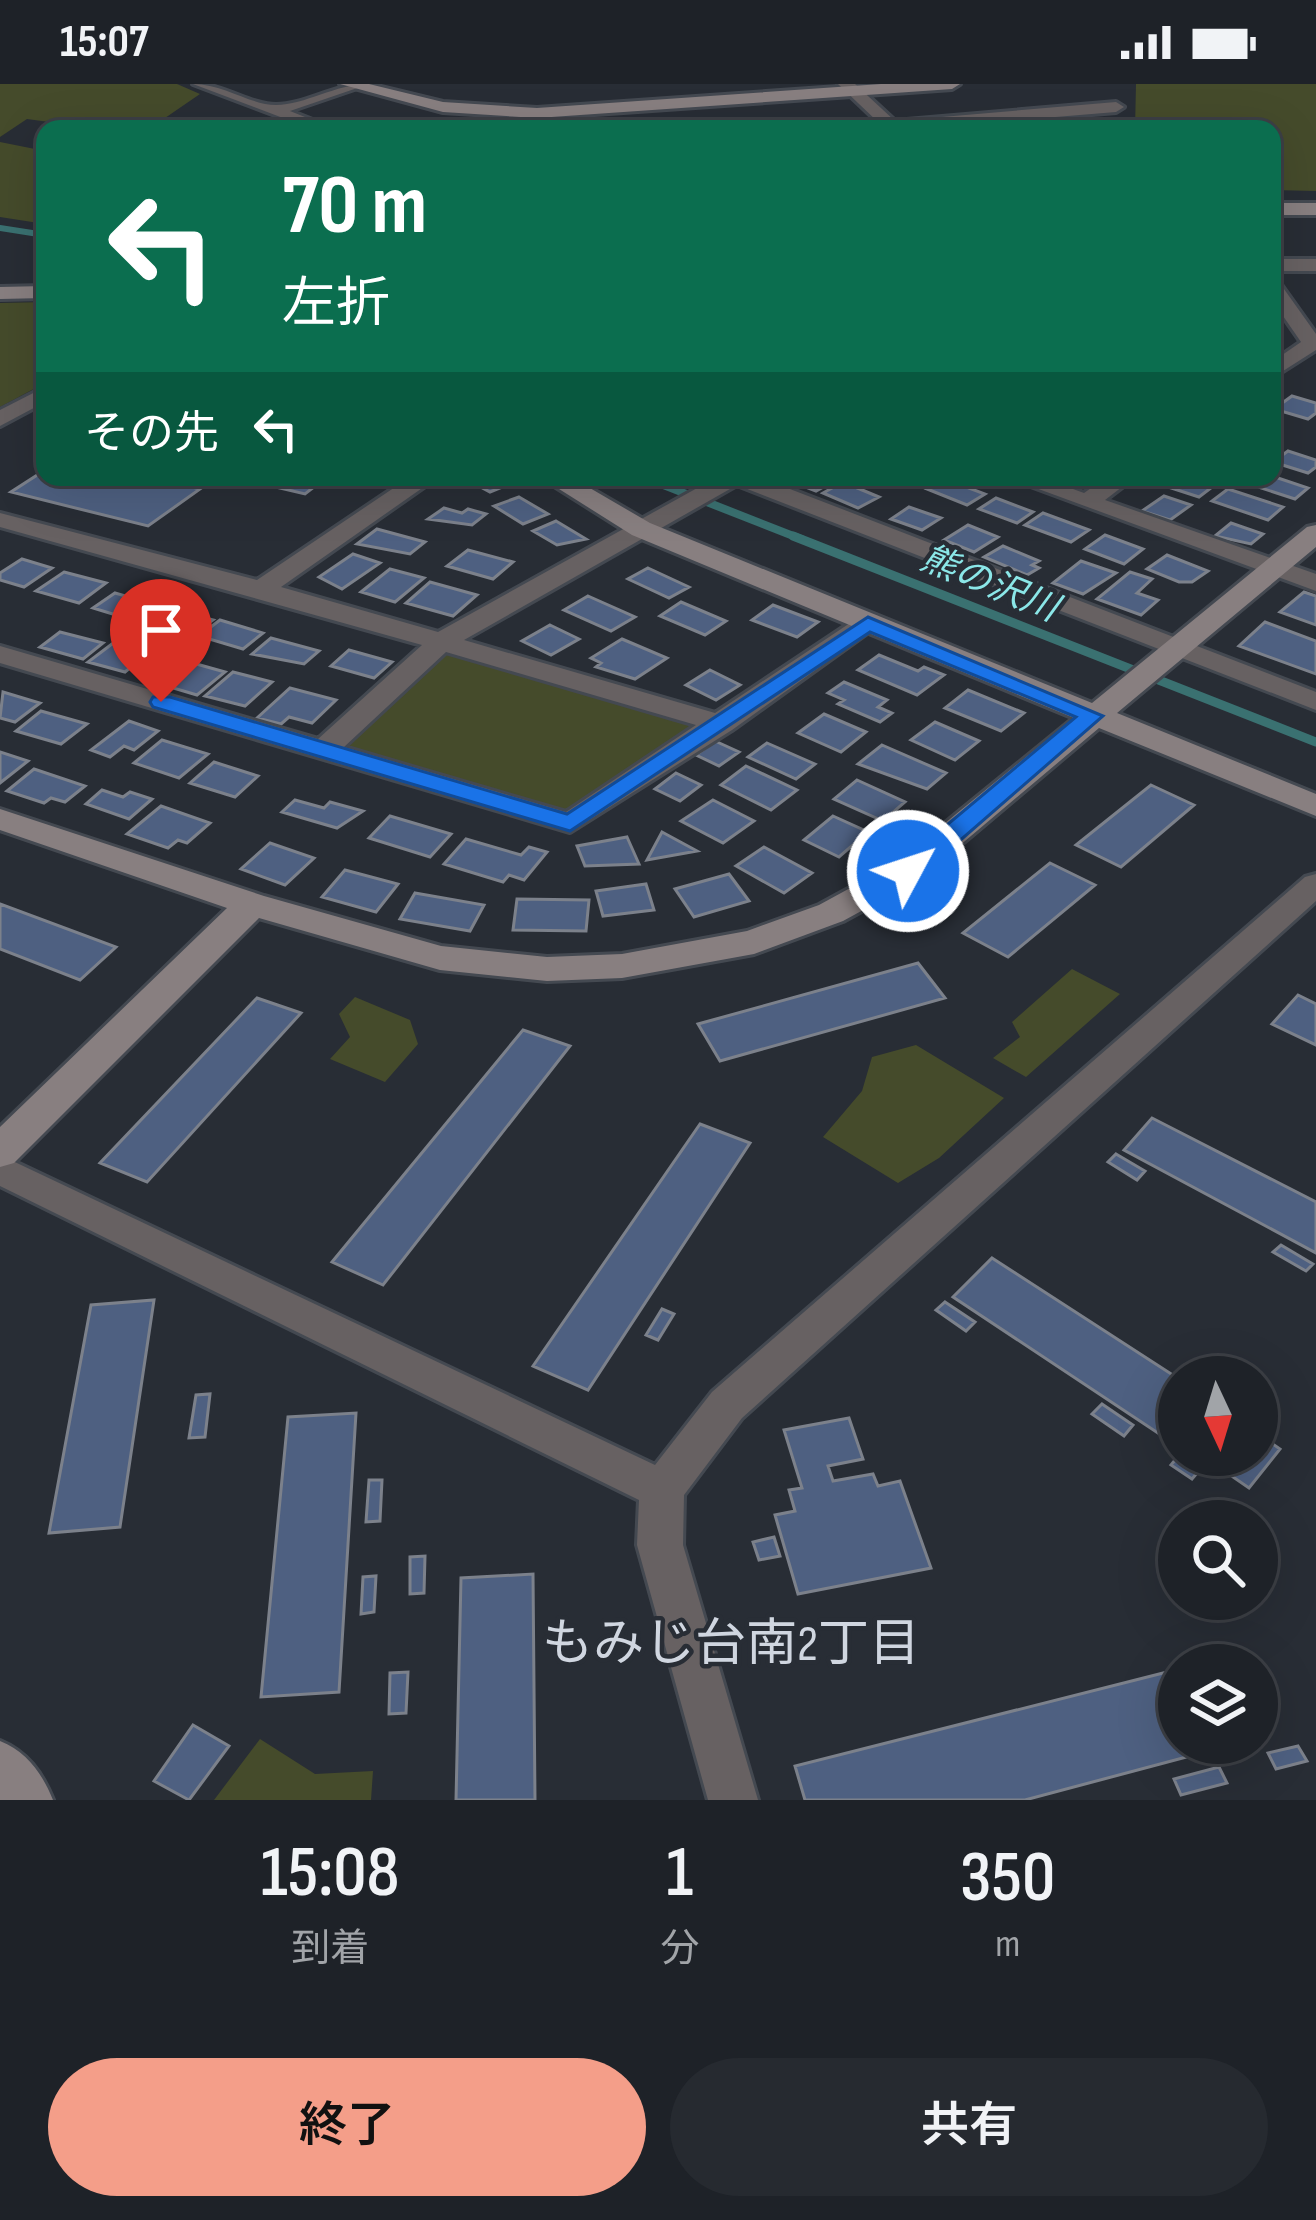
<!DOCTYPE html>
<html lang="ja">
<meta charset="utf-8">
<style>
body{margin:0;font-family:"Sofia Sans Condensed","Noto Sans JP",sans-serif;background:#262a30;color:#f1f3f6;height:100vh;display:flex;flex-direction:column;font-size:45px;white-space:nowrap}
*{box-sizing:border-box;margin:0}
p{font-size:39px;color:#a1a4a8}
.icon{flex:none;width:66px;height:66px;fill:none;stroke:currentColor;stroke-width:2;stroke-linecap:round;stroke-linejoin:round}
.map{position:relative;height:1716px;overflow:hidden}
.panel{display:flex;flex-direction:column;background:#1e2228;flex:1}
.panel>*{flex:none}
.top-card{position:absolute;left:36px;top:36px;width:1245px;height:366px;border-radius:24px;box-shadow:0 12px 48px #0002,0 0 0 3px #3c3f45;background:#0b6e4f;color:#fff;overflow:hidden}
.needle{width:78px;rotate:176deg}
.buttons{position:absolute;left:1158px;top:1272px;display:grid;gap:24px}
.buttons a{display:grid;place-items:center;width:120px;height:120px;border-radius:50%;background:#1e2228;box-shadow:0 12px 48px #0002,0 0 0 3px #3c3f45;font-size:60px}
.pin{position:absolute;display:grid;place-items:center;width:102px;height:102px;color:#fff;margin:-123px -51px;border-radius:50% 50% 50% 0;rotate:-45deg;box-shadow:0 0 12px #0007}
.pin .icon{rotate:45deg}
.me{position:absolute;width:132px;margin:-66px;rotate:50deg;stroke-linejoin:round;filter:drop-shadow(0 0 9px #0008)}
.turn{display:flex;align-items:center;gap:42px;height:252px;padding:0 48px;font-size:54px}
.turn .icon{width:156px;height:156px;stroke-width:2.5}
.turn b{display:block;font-size:84px;line-height:102px}
.then{display:flex;align-items:center;height:114px;padding:0 48px;background:#0003;gap:24px;font-size:45px}
.eta{display:flex;justify-content:space-evenly;align-items:center;height:204px;text-align:center}
.eta b{font-size:72px;font-weight:600;line-height:84px}
.primary-button{display:flex;gap:24px;margin-top:auto;padding:24px 48px}
.primary-button a{flex:1;height:138px;border-radius:72px;background:#f49e89;color:#111;font-size:48px;font-weight:600;line-height:138px;text-align:center}
.primary-button a+a{background:#262a30;color:#f1f3f6}
.status{display:flex;justify-content:space-between;align-items:center;height:84px;padding:0 60px;background:#1e2228;direction:ltr}
.status svg{height:33px;fill:currentColor}
.map>svg:first-child{display:block}
.green{fill:#454b2b}
.lines{fill:none;stroke-linecap:round;stroke-linejoin:round}
.stream-far2{stroke:#3a7171;stroke-width:6}
.stream-far1{stroke:#3a7171;stroke-width:8}
.stream{stroke:#3a7171;stroke-width:9}
.building{fill:#4e6081;stroke:#7c818b;stroke-width:3}
.street-casing{stroke:#444951;stroke-width:6}
.secondary-casing{stroke:#444951;stroke-width:6}
.street{fill:#676162;fill-rule:evenodd}
.secondary{fill:#887f80;fill-rule:evenodd}
.route{fill:#1a73e8;stroke:#114b97;stroke-width:3}
.labels{text-anchor:middle;stroke-width:9;stroke-linejoin:round;paint-order:stroke}
.far-water-label{font-size:36px;font-style:italic;fill:#8be7e8;stroke:#282d35}
.near-neighbourhood-label{font-size:51px;fill:#d0d6e0;stroke:#282d35}
</style>
<div class="status"><b>15:07</b><svg viewBox="0 0 49 12"><path d="M0 12V9h3v3zM5 12V6h3v6zM10 12V3h3v9zM15 12V0h3v12zM26 1h20v11H26zM47 4h2v5h-2z"/></svg></div>
<div class="map">
<svg width="1316" height="1716" viewBox="0 0 1316 1716">
<rect width="100%" height="100%" fill="#282d35"/>
<path class="green" d="M 0,0 L 177,0 L 200,10 L 149,45 L 101,45 L 27,35 L 0,53 Z
M 1136,0 L 1316,0 L 1316,107 L 1272,106 L 1272,45 L 1135,45 Z
M 0,58 L 45,67 L 45,140 L 0,133 Z
M 45,218 L 45,299 L 0,323 L 0,219 Z
M 442,557 L 722,640 L 570,739 L 323,666 Z
M 1072,885 L 1120,910 L 1026,993 L 993,974 L 1020,953 L 1012,938 Z
M 355,913 L 410,936 L 418,960 L 385,998 L 330,975 L 350,953 L 339,930 Z
M 916,961 L 1004,1014 L 939,1074 L 898,1099 L 823,1053 L 862,1007 L 872,973 Z
M 260,1655 L 315,1690 L 373,1687 L 371,1716 L 214,1716 Z"/>
<g class="lines">
<path class="stream-far2" d="M 0,144 L 45,151"/>
<path class="stream-far1" d="M 643,393 L 801,455"/>
<path class="stream" d="M 793,452 L 1316,658"/>
</g>
<path class="building" d="M 1292,312 L 1316,319 L 1316,329 L 1308,335 L 1274,325 Z
M 1288,367 L 1316,376 L 1316,383 L 1308,389 L 1273,378 Z
M 45,386 L 45,393 L 150,393 L 200,405 L 148,442 L 11,408 Z
M 1272,392 L 1308,404 L 1295,415 L 1258,403 Z
M 251,393 L 327,393 L 305,410 L 246,396 Z
M 462,393 L 501,393 L 512,399 L 490,408 Z
M 780,393 L 833,393 L 838,395 L 816,407 Z
M 1182,393 L 1220,393 L 1224,394 L 1199,413 L 1168,403 Z
M 945,395 L 985,410 L 967,421 L 927,405 Z
M 843,398 L 879,413 L 858,424 L 823,409 Z
M 1228,405 L 1283,423 L 1268,436 L 1212,417 Z
M 1164,412 L 1191,421 L 1170,436 L 1142,427 Z
M 519,413 L 548,430 L 523,440 L 494,422 Z
M 996,414 L 1033,428 L 1017,439 L 979,425 Z
M 909,423 L 941,434 L 922,446 L 891,435 Z
M 444,424 L 462,429 L 468,425 L 486,430 L 472,441 L 428,435 Z
M 1043,429 L 1089,446 L 1071,458 L 1025,441 Z
M 556,437 L 586,455 L 557,461 L 533,447 Z
M 1231,439 L 1263,450 L 1251,460 L 1215,452 Z
M 968,441 L 998,453 L 974,468 L 944,456 Z
M 377,445 L 425,458 L 410,470 L 357,460 Z
M 1105,451 L 1143,465 L 1124,480 L 1085,465 Z
M 1003,462 L 1039,477 L 1032,481 L 1039,484 L 1027,491 L 984,473 Z
M 468,466 L 513,478 L 493,495 L 447,482 Z
M 353,470 L 380,479 L 342,505 L 319,493 Z
M 1167,471 L 1208,487 L 1192,498 L 1179,498 L 1147,485 Z
M 22,475 L 52,484 L 24,503 L 0,496 L 0,489 Z
M 1081,477 L 1116,489 L 1083,510 L 1053,499 Z
M 648,484 L 689,503 L 669,514 L 628,495 Z
M 390,485 L 424,494 L 395,518 L 361,508 Z
M 64,488 L 106,499 L 79,519 L 36,507 Z
M 1130,488 L 1152,495 L 1137,509 L 1158,516 L 1141,531 L 1097,515 Z
M 430,498 L 477,511 L 453,532 L 406,519 Z
M 1304,508 L 1316,512 L 1316,541 L 1280,528 Z
M 115,509 L 150,519 L 129,535 L 93,524 Z
M 588,512 L 635,533 L 611,547 L 564,526 Z
M 681,518 L 726,537 L 705,551 L 660,532 Z
M 163,519 L 189,526 L 167,543 L 140,537 Z
M 773,521 L 818,538 L 797,553 L 752,536 Z
M 190,530 L 213,536 L 194,550 L 172,544 Z
M 220,536 L 263,549 L 243,565 L 199,552 Z
M 1265,538 L 1316,557 L 1316,590 L 1239,562 Z
M 550,541 L 579,555 L 551,571 L 522,557 Z
M 60,548 L 103,559 L 83,575 L 40,563 Z
M 271,554 L 319,567 L 304,580 L 252,570 Z
M 622,555 L 667,574 L 635,595 L 596,583 L 601,579 L 591,574 Z
M 112,560 L 148,569 L 125,588 L 88,578 Z
M 349,566 L 392,578 L 374,594 L 331,582 Z
M 879,571 L 918,587 L 924,583 L 944,591 L 917,611 L 858,586 Z
M 175,574 L 225,588 L 197,611 L 146,596 Z
M 710,586 L 740,601 L 716,616 L 686,601 Z
M 233,588 L 272,598 L 245,622 L 205,612 Z
M 844,598 L 887,616 L 878,623 L 892,629 L 880,638 L 838,620 L 844,616 L 828,609 Z
M 290,604 L 336,616 L 312,639 L 289,633 L 281,640 L 257,634 Z
M 968,606 L 1024,629 L 1001,647 L 945,624 Z
M 3,608 L 40,619 L 15,638 L 0,634 Z
M 41,627 L 87,640 L 61,660 L 16,647 Z
M 824,630 L 866,648 L 841,668 L 798,649 Z
M 129,637 L 158,647 L 134,666 L 124,662 L 110,673 L 91,666 Z
M 935,638 L 979,657 L 955,676 L 911,656 Z
M 162,656 L 208,670 L 179,694 L 134,679 Z
M 715,657 L 739,668 L 719,682 L 696,671 Z
M 767,659 L 815,680 L 796,695 L 748,673 Z
M 882,661 L 946,689 L 927,705 L 858,680 Z
M 0,668 L 28,677 L 0,699 Z
M 214,678 L 258,692 L 235,713 L 190,699 Z
M 746,682 L 797,706 L 771,726 L 721,701 Z
M 34,685 L 85,702 L 65,718 L 51,714 L 44,719 L 7,707 Z
M 676,689 L 701,701 L 680,717 L 655,705 Z
M 857,696 L 905,718 L 883,737 L 834,715 Z
M 1151,701 L 1194,721 L 1121,783 L 1076,761 Z
M 102,706 L 123,713 L 130,708 L 152,715 L 129,735 L 86,720 Z
M 295,716 L 324,724 L 330,718 L 363,727 L 337,744 L 282,728 Z
M 713,716 L 754,737 L 723,759 L 681,737 Z
M 161,722 L 210,739 L 187,759 L 178,756 L 168,764 L 127,750 Z
M 390,732 L 451,750 L 430,773 L 369,754 Z
M 833,732 L 868,748 L 839,773 L 804,756 Z
M 662,748 L 697,767 L 647,776 Z
M 627,753 L 639,780 L 585,782 L 577,762 Z
M 466,755 L 521,771 L 529,763 L 547,768 L 524,796 L 509,791 L 503,798 L 444,780 Z
M 270,759 L 314,774 L 285,801 L 241,785 Z
M 764,763 L 812,789 L 784,809 L 736,782 Z
M 1050,779 L 1095,801 L 1008,873 L 963,849 Z
M 345,786 L 398,800 L 376,828 L 322,813 Z
M 729,790 L 749,817 L 694,833 L 675,805 Z
M 646,800 L 654,826 L 603,832 L 596,807 Z
M 415,809 L 484,821 L 470,847 L 400,835 Z
M 517,815 L 589,816 L 586,847 L 513,846 Z
M 0,820 L 116,863 L 80,896 L 0,865 Z
M 918,879 L 945,914 L 720,977 L 698,940 Z
M 1298,911 L 1316,920 L 1316,961 L 1272,940 Z
M 257,914 L 301,929 L 147,1098 L 100,1079 Z
M 523,946 L 570,962 L 383,1201 L 332,1178 Z
M 1152,1034 L 1316,1118 L 1316,1169 L 1124,1066 Z
M 700,1040 L 750,1059 L 588,1306 L 533,1282 Z
M 1116,1070 L 1145,1087 L 1137,1096 L 1108,1078 Z
M 1281,1161 L 1313,1180 L 1306,1187 L 1273,1168 Z
M 992,1174 L 1179,1295 L 1179,1363 L 953,1213 Z
M 154,1216 L 120,1443 L 49,1449 L 91,1221 Z
M 945,1218 L 975,1238 L 966,1247 L 936,1226 Z
M 662,1225 L 674,1230 L 658,1256 L 646,1251 Z
M 210,1310 L 205,1353 L 189,1354 L 196,1311 Z
M 1102,1320 L 1133,1341 L 1124,1352 L 1092,1330 Z
M 356,1329 L 339,1608 L 261,1613 L 288,1333 Z
M 849,1334 L 863,1375 L 828,1382 L 833,1397 L 873,1390 L 878,1402 L 900,1397 L 931,1484 L 798,1510 L 775,1431 L 795,1427 L 789,1406 L 802,1404 L 784,1346 Z
M 1257,1349 L 1280,1365 L 1249,1404 L 1220,1384 L 1231,1371 L 1257,1371 Z
M 1179,1371 L 1203,1382 L 1192,1395 L 1171,1381 Z
M 369,1396 L 382,1396 L 380,1437 L 366,1438 Z
M 774,1453 L 780,1472 L 759,1476 L 753,1458 Z
M 425,1472 L 424,1509 L 410,1510 L 410,1473 Z
M 533,1490 L 535,1716 L 456,1716 L 461,1494 Z
M 376,1492 L 374,1528 L 361,1530 L 363,1493 Z
M 1179,1585 L 1179,1659 L 1239,1659 L 1025,1716 L 805,1716 L 795,1682 Z
M 408,1588 L 406,1629 L 389,1630 L 390,1589 Z
M 193,1641 L 229,1662 L 189,1716 L 154,1697 Z
M 1298,1662 L 1307,1677 L 1276,1685 L 1268,1669 Z
M 1219,1683 L 1227,1699 L 1181,1711 L 1174,1695 Z"/>
<g class="lines">
<defs>
<path id="street" d="M 193,0 C 224,0 250,21 276,21 C 305,21 335,0 369,0 L 290,27 L 335,45 L 312,45 Z
M 838,0 L 855,0 L 895,37 L 1116,18 L 1124,23 L 1116,28 L 913,45 L 848,45 L 878,38 Z
M 531,26 L 545,29 L 534,45 L 518,45 Z
M 1272,175 L 1316,175 L 1316,187 L 1272,187 Z
M 1272,196 L 1279,198 L 1316,250 L 1316,266 L 1272,294 L 1272,278 L 1301,258 L 1272,216 Z
M 45,303 L 45,318 L 0,342 L 0,326 Z
M 410,393 L 438,393 L 281,503 L 438,548 L 717,393 L 759,393 L 1316,608 L 1316,626 L 737,401 L 464,556 L 715,629 L 859,533 L 877,533 L 881,539 L 732,646 L 570,748 L 0,579 L 0,562 L 318,655 L 422,561 L 0,443 L 0,429 L 257,496 ZM 446,568 L 696,641 L 566,728 L 344,663 Z
M 1006,393 L 1040,393 L 1084,409 L 1107,393 L 1135,393 L 1105,416 L 1316,490 L 1316,507 Z
M 1316,790 L 1316,817 L 742,1334 L 684,1411 L 683,1461 L 758,1716 L 708,1716 L 637,1461 L 639,1416 L 0,1102 L 0,1071 L 655,1381 L 712,1308 L 1305,793 Z"/>
<path id="secondary" d="M 340,0 L 369,0 L 443,18 L 537,24 L 881,0 L 960,0 L 952,5 L 537,34 L 443,28 Z
M 1272,119 L 1316,119 L 1316,131 L 1272,131 Z
M 45,202 L 45,214 L 0,215 L 0,203 Z
M 540,393 L 571,393 L 650,439 L 1092,619 L 1307,443 L 1316,441 L 1316,463 L 1117,629 L 1316,710 L 1316,732 L 1099,644 L 920,795 L 843,837 L 754,870 L 622,894 L 547,897 L 440,886 L 259,834 L 14,1079 L 0,1083 L 0,1043 L 227,824 L 0,746 L 0,725 L 264,812 L 441,862 L 547,873 L 622,870 L 747,847 L 819,821 L 896,779 L 1074,634 L 632,451 Z
M 0,1657 C 27,1668 42,1689 53,1716 L 0,1716 Z"/>
</defs>
<use href="#street" class="street-casing"/>
<use href="#secondary" class="secondary-casing"/>
<use href="#street" class="street"/>
<use href="#secondary" class="secondary"/>
</g>
<path class="route" d="M 868,533 L 1103,632 L 918,793 L 908,795 L 895,787 L 899,781 L 1076,633 L 870,548 L 570,747 L 153,623 L 150,618 L 153,613 L 170,613 L 567,730 Z"/>
<g class="labels">
<g class="far-water-label">
<text transform="translate(990 498) rotate(22)" y="13">熊の沢川</text>
</g>
<g class="near-neighbourhood-label">
<text x="731" y="1576">もみじ台南2丁目</text>
</g>
</g>
</svg>
<div class="buttons">
<a><svg class="needle" viewBox="-14 -14 28 28"><path d="M0-13l5 13h-10z" fill="#e53935"/><path d="M0 13l5-13h-10z" fill="#a1a4a8"/></svg></a>
<a><svg class="icon" aria-label="search" viewBox="0 0 24 24"><circle cx="10" cy="10" r="6"/><path d="M15 15l6 6"/></svg></a>
<a><svg class="icon" aria-label="layers" viewBox="0 0 24 24"><path d="M12 4l9 5-9 5-9-5zM3 14l9 5 9-5"/></svg></a>
</div>
<div class="pin" style="left:161px;top:618px;background:#d93025"><svg class="icon" aria-label="arrive" viewBox="0 0 24 24"><path d="M6 21V4h12l-3 4 3 4H6"/></svg></div>
<svg class="me" style="left:908px;top:787px" viewBox="-20 -20 40 40"><circle r="17" fill="#1a73e8" stroke="#fff" stroke-width="3"/><path d="M0-11L8 9 0 5-8 9z" fill="#fff"/></svg>
<div class="top-card">
<div class="turn"><svg class="icon" aria-label="left" viewBox="0 0 24 24"><path d="M17 20v-9H6M10 6l-5 5 5 5"/></svg><div><b>70 m</b>左折</div></div>
<div class="then">その先<svg class="icon" aria-label="left" viewBox="0 0 24 24"><path d="M17 20v-9H6M10 6l-5 5 5 5"/></svg></div>
</div>
</div>
<section class="panel">
<div class="eta">
<div><b>15:08</b><p>到着</p></div>
<div><b>1</b><p>分</p></div>
<div><b>350</b><p>m</p></div>
</div>
<div class="primary-button"><a>終了</a><a>共有</a></div>
</section>
